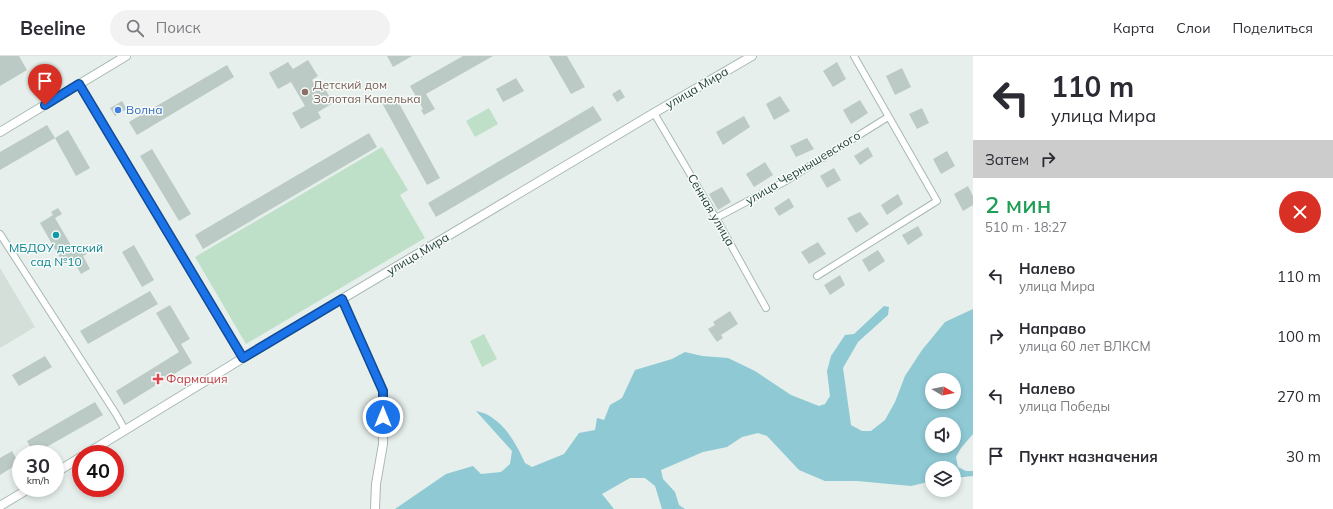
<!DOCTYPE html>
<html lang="ru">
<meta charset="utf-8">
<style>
body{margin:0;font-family:Mulish,sans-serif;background:#f2f2f3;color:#2b2b33;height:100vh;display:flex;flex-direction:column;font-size:15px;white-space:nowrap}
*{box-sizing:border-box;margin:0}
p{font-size:13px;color:#7c7c81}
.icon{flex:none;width:22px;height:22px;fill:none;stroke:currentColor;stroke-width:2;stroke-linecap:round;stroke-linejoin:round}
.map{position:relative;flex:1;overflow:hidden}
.details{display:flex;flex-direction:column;background:#fff;width:360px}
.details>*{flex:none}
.hud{background:#fff;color:#2b2b33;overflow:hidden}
.needle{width:26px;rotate:99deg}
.fabs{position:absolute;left:925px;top:317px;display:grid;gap:8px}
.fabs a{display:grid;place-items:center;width:36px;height:36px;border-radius:50%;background:#fff;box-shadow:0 2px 6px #0003;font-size:20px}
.speed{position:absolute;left:12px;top:389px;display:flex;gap:8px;font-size:20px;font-weight:700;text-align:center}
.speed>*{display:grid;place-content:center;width:52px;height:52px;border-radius:50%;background:#fff;box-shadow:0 2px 6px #0003;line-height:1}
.speed small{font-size:10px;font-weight:400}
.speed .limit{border:6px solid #d22;background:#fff;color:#111}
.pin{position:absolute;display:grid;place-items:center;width:34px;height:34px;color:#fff;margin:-41px -17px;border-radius:50% 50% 50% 0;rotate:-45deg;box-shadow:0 0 4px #0007}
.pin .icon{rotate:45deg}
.me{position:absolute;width:44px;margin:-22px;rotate:0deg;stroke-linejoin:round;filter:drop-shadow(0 0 3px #0008)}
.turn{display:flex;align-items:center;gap:14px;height:84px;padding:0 12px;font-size:18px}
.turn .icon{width:52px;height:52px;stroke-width:2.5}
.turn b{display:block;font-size:28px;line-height:34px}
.then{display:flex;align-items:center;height:38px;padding:0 12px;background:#0003;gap:8px;font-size:15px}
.round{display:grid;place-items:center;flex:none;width:42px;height:42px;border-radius:21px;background:#f2f2f3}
.overview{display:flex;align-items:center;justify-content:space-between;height:68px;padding:0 12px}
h1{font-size:24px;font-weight:600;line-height:30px;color:#1e9e55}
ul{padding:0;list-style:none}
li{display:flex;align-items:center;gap:12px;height:60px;padding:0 12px}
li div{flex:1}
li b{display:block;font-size:15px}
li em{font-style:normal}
header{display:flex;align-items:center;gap:24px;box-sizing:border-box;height:56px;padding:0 20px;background:#fff;border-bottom:1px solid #e1e1e2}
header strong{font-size:19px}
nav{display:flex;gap:22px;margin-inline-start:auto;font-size:14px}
.search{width:280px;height:36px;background:#f2f2f3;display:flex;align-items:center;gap:10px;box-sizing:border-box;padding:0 14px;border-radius:22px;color:#7c7c81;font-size:15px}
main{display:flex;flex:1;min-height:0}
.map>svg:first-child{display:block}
.built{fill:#d4dfda}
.green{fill:#bfe0c8}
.water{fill:#8ec9d4;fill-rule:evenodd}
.building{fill:#bbcac4}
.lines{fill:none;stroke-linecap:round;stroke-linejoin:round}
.minor-casing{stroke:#a8b8b2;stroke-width:8}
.tertiary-casing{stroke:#a8b8b2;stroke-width:10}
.minor{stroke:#fff;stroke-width:6}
.tertiary{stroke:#fff;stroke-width:8}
.route-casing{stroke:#114b97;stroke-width:10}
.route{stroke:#1a73e8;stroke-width:7}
.education-dot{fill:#8d6e63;stroke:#f7fbf9;stroke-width:1.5}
.shop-dot{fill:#3f7fe0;stroke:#f7fbf9;stroke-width:1.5}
.culture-dot{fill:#0f9aa8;stroke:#f7fbf9;stroke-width:1.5}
.health-dot{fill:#e0444e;stroke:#f7fbf9;stroke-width:1.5}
.labels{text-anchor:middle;stroke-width:3;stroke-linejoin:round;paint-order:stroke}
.education-label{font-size:12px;fill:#785e54;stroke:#f7fbf9;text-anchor:start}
.street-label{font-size:12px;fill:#24423a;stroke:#f7fbf9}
.shop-label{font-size:12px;fill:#366cbe;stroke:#f7fbf9;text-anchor:start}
.culture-label{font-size:12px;fill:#0d838f;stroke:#f7fbf9}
.health-label{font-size:12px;fill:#be3a42;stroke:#f7fbf9;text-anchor:start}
</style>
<header>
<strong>Beeline</strong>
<div class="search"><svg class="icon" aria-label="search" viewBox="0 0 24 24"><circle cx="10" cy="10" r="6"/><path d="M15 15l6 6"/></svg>Поиск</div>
<nav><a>Карта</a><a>Слои</a><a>Поделиться</a></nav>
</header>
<main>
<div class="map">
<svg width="973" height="453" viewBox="0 0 973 453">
<rect width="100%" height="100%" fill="#e6efeb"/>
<path class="built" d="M 0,212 L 35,271 L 0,292 Z"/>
<path class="green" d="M 489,52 L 498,68 L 475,81 L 466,65 Z
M 382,91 L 408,134 L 400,139 L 425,182 L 246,288 L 195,201 Z
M 484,278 L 497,303 L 482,311 L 470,285 Z"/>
<path class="water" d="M 884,250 L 889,251 L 888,259 L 858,286 L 843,312 L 851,369 L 862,375 L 871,375 L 885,364 L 895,346 L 905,320 L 922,294 L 945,266 L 973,253 L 973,378 L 961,392 L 956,401 L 958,411 L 966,415 L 973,415 L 973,420 L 954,422 L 954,412 L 932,412 L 932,425 L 911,430 L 857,425 L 825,425 L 799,414 L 767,380 L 758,377 L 742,381 L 727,391 L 703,396 L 661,414 L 663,423 L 675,436 L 679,449 L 685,453 L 662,453 L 655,430 L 645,422 L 630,422 L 602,438 L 614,453 L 395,453 L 446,418 L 473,410 L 481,418 L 501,416 L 510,408 L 512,395 L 476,355 C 480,356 485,357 488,359 C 506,369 517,389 525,407 L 532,411 L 564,398 L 579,377 L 595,374 L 597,362 L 604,364 L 610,349 L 622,342 L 635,314 L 672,303 L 685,296 L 702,300 L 728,302 L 755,315 L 791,339 L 819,350 L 825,348 L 830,340 L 827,315 L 831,300 L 845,279 L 854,278 ZM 932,324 L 954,324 L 954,346 L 932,346 ZM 932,368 L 954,368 L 954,390 L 932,390 Z"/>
<path class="building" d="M 0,0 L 19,0 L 27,14 L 0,30 Z
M 387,0 L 412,0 L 393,11 Z
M 463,0 L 493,0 L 426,38 L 435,53 L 424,59 L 421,54 L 423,53 L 410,30 Z
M 549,0 L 567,0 L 585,31 L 571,38 Z
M 308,4 L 318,20 L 312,24 L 318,35 L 324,31 L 333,47 L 318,56 L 321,62 L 301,73 L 292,57 L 305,50 L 291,26 L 278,33 L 269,17 L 288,6 L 293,13 Z
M 837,6 L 846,23 L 833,31 L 823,15 Z
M 227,9 L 234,21 L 137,79 L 129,66 Z
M 902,12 L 911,31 L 895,39 L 886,20 Z
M 516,22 L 524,35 L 503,46 L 496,33 Z
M 620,33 L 625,41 L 617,46 L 612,38 Z
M 395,40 L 440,122 L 427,129 L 382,47 Z
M 780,40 L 790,55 L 774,64 L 766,48 Z
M 860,44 L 868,57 L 851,68 L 843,54 Z
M 122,45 L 127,53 L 115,60 L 110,52 Z
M 593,50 L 602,64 L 436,161 L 428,147 Z
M 922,52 L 929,67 L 917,73 L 909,58 Z
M 744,60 L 750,71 L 723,89 L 716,76 Z
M 47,69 L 55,82 L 0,114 L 0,96 Z
M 68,74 L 90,112 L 76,120 L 55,82 Z
M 369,77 L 377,91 L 203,193 L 195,179 Z
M 807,82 L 814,93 L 796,101 L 790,90 Z
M 868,91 L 873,100 L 860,109 L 854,100 Z
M 152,93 L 191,158 L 179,165 L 140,100 Z
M 947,95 L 955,110 L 941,118 L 933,103 Z
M 765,106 L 773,119 L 754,131 L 746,118 Z
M 834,112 L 841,124 L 827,132 L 820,120 Z
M 968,130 L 973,140 L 973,149 L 963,155 L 954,138 Z
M 722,131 L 731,146 L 718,154 L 709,138 Z
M 898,138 L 903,148 L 887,159 L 881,149 Z
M 789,142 L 794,151 L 779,160 L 774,152 Z
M 58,152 L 62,158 L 55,162 L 75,196 L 83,191 L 87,198 L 83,200 L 90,213 L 81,218 L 72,203 L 63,207 L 40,167 L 53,159 L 51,156 Z
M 860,156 L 869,168 L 856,177 L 847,162 Z
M 918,170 L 923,179 L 908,189 L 902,179 Z
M 818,186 L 826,198 L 809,208 L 801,196 Z
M 134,189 L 154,224 L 142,231 L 122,196 Z
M 878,194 L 885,205 L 869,216 L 862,204 Z
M 840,219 L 845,229 L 830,239 L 824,229 Z
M 150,235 L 158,248 L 88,288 L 80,275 Z
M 170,249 L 190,283 L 181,288 L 192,307 L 124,349 L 116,335 L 179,296 L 156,257 Z
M 730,255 L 738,268 L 721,279 L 723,282 L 717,286 L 708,273 L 715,269 L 713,266 Z
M 45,300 L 52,311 L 19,330 L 12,319 Z
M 95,346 L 103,359 L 34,398 L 27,385 Z
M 12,395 L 19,407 L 0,419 L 0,402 Z"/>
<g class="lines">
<defs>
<path id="minor" d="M 79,28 L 243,302
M 654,57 L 716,162 L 766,252
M 716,162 L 784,126 L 888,61
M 0,178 L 116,358 L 125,374
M 817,220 L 937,145 L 854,0"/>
<path id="tertiary" d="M 0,76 L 126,0
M 342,243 L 383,335 L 383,388 L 376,428 L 375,453
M 86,398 L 243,302 L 654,57 L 752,0
M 55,417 L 81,401
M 0,450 L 30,432"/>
</defs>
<use href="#minor" class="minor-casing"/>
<use href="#tertiary" class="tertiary-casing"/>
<use href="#minor" class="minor"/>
<use href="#tertiary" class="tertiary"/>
</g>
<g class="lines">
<defs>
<path id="route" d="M 45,49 L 79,28 L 243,302 L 342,243 L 383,335 L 383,361"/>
</defs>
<use href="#route" class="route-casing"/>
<use href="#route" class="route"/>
</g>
<circle class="education-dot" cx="305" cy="36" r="4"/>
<circle class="shop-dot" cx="118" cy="54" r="4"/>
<circle class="culture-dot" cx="56" cy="179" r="4"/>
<path class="health-dot" d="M156 317h4v4h4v4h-4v4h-4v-4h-4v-4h4z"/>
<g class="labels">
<g class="education-label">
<text x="313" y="33">Детский дом<tspan x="313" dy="14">Золотая Капелька</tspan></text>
</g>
<g class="street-label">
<text transform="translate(697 32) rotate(-30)" y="4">улица Мира</text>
<text transform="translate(803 112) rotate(-31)" y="4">улица Чернышевского</text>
<text transform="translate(711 154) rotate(60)" y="4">Сенная улица</text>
<text transform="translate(418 198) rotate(-31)" y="4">улица Мира</text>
</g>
<g class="shop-label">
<text x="126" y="58">Волна</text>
</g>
<g class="culture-label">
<text x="56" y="196">МБДОУ детский<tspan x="56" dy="14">сад №10</tspan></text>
</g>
<g class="health-label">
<text x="166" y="327">Фармация</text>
</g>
</g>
</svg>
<div class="fabs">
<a><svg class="needle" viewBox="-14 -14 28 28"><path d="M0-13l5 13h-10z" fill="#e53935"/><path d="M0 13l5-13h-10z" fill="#7c7c81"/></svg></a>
<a><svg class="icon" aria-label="sound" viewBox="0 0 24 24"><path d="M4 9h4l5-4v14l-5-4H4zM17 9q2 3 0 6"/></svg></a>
<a><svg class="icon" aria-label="layers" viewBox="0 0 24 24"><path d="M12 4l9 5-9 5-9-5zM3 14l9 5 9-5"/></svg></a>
</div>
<div class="speed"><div>30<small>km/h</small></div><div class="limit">40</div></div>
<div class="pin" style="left:45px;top:49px;background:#d93025"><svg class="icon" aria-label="arrive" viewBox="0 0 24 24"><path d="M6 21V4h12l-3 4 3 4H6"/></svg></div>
<svg class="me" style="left:383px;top:361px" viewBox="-20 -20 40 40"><circle r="17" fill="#1a73e8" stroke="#fff" stroke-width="3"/><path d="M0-11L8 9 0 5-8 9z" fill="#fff"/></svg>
</div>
<section class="details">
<div class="hud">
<div class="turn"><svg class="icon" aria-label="left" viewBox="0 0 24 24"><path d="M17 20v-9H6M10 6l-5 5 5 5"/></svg><div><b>110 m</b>улица Мира</div></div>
<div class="then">Затем<svg class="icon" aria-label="right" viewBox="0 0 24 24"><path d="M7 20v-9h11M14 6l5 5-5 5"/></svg></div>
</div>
<div class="overview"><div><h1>2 мин</h1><p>510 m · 18:27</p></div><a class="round" style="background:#d93025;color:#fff"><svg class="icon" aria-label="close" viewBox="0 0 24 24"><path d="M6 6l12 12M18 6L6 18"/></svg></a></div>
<ul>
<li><svg class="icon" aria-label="left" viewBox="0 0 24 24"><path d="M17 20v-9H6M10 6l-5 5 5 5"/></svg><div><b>Налево</b><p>улица Мира</p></div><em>110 m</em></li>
<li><svg class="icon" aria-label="right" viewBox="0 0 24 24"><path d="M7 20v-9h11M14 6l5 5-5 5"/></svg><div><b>Направо</b><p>улица 60 лет ВЛКСМ</p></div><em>100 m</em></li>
<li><svg class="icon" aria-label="left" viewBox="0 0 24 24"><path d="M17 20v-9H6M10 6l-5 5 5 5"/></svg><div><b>Налево</b><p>улица Победы</p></div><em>270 m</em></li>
<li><svg class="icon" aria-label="arrive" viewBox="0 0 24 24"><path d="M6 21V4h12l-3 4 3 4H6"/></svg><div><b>Пункт назначения</b></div><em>30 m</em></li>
</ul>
</section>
</main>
